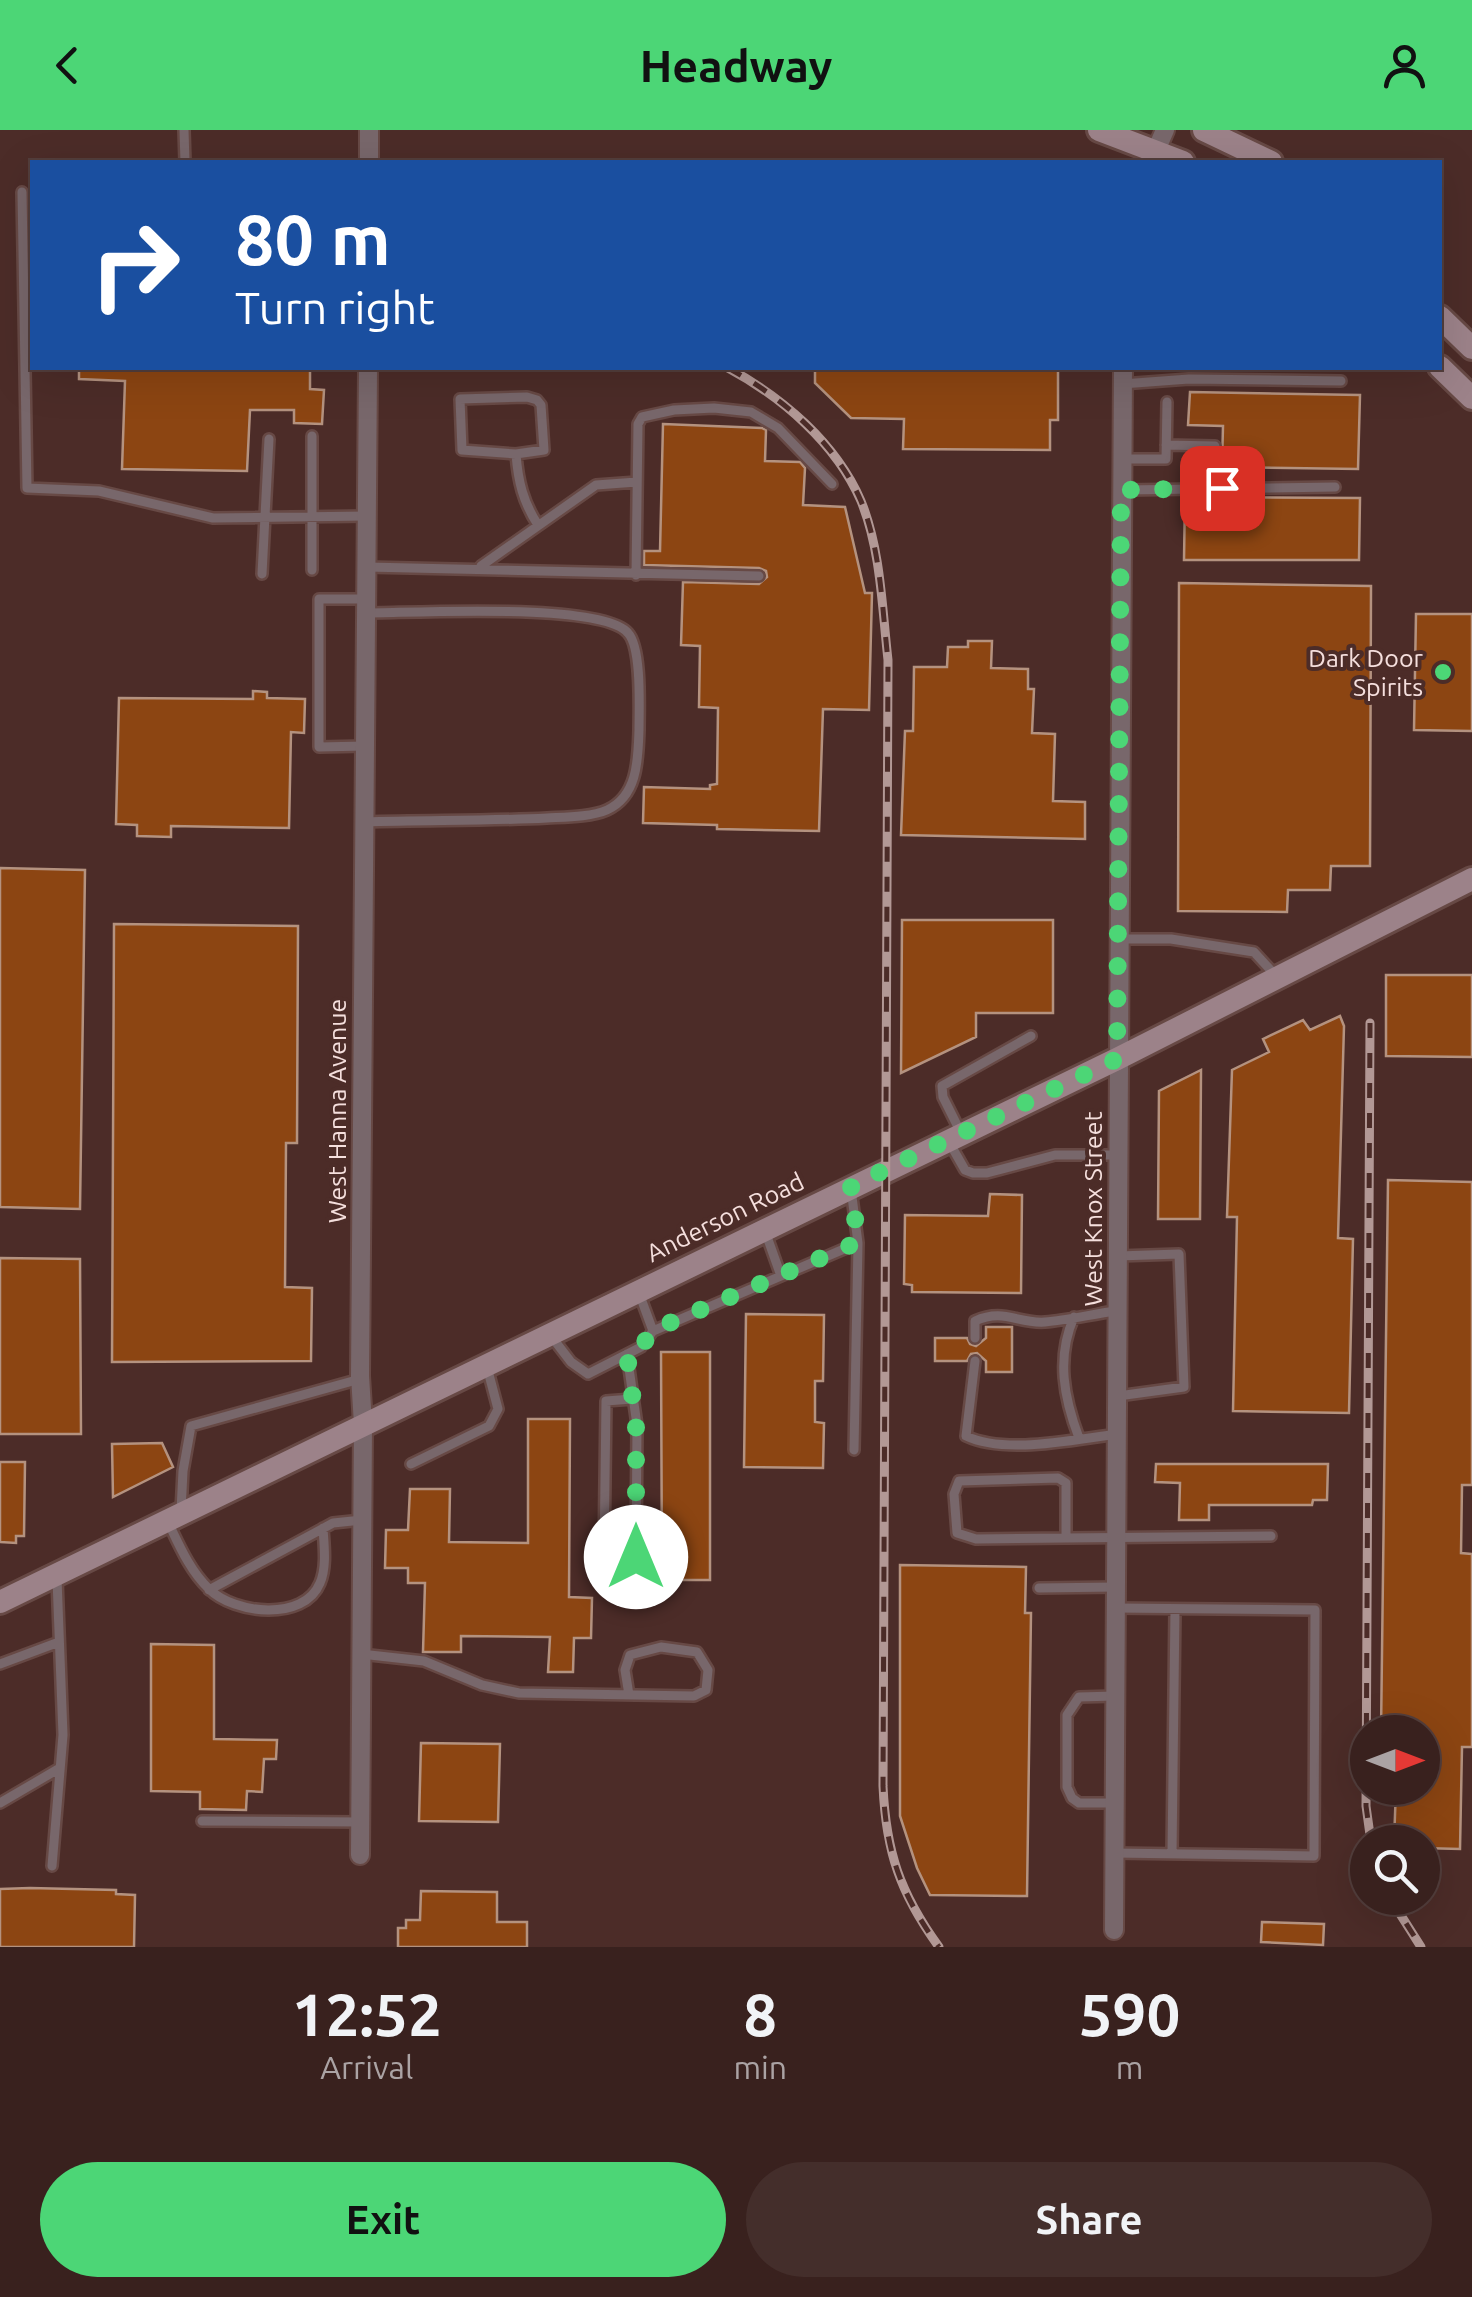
<!DOCTYPE html>
<style>
body{margin:0;font-family:Ubuntu,sans-serif;background:#442e2b;color:#f1f3f6;height:100vh;display:flex;flex-direction:column;font-size:38px;white-space:nowrap}
*{box-sizing:border-box;margin:0}
p{font-size:32px;color:#aba3a4}
.icon{flex:none;width:55px;height:55px;fill:none;stroke:currentColor;stroke-width:2;stroke-linecap:round;stroke-linejoin:round}
.map{position:relative;height:1817px;overflow:hidden}
.panel{display:flex;flex-direction:column;background:#39211e;flex:1}
.panel>*{flex:none}
.hud{position:absolute;left:30px;top:30px;width:1412px;height:210px;border-radius:0px;box-shadow:0 10px 40px #0002,0 0 0 2px #533e3c;background:#1a4fa0;color:#fff;overflow:hidden}
.needle{width:65px;rotate:90deg}
.buttons{position:absolute;left:1350px;top:1585px;display:grid;gap:20px}
.buttons a{display:grid;place-items:center;width:90px;height:90px;border-radius:50%;background:#39211e;box-shadow:0 10px 40px #0002,0 0 0 2px #533e3c;font-size:50px}
.pin{position:absolute;display:grid;place-items:center;width:85px;height:85px;color:#fff;margin:-42px;border-radius:20px;box-shadow:0 5px 15px #0006}
.me{position:absolute;width:110px;margin:-55px;rotate:0deg;stroke-linejoin:round;filter:drop-shadow(0 0 8px #0008)}
.turn{display:flex;align-items:center;gap:35px;height:210px;padding:0 40px;font-size:45px}
.turn .icon{width:130px;height:130px;stroke-width:2.5}
.turn b{display:block;font-size:70px;line-height:85px}
.eta{display:flex;justify-content:space-evenly;align-items:center;height:170px;text-align:center}
.eta b{font-size:60px;font-weight:700;line-height:70px}
.primary-button{display:flex;gap:20px;margin-top:auto;padding:20px 40px}
.primary-button a{flex:1;height:115px;border-radius:60px;background:#4cd676;color:#111;font-size:40px;font-weight:700;line-height:115px;text-align:center}
.primary-button a+a{background:#442e2b;color:#f1f3f6}
header{display:flex;justify-content:space-between;align-items:center;height:130px;padding:0 40px;background:#4cd676;color:#111;font-size:45px;font-weight:700}
.map>svg:first-child{display:block}
.building{fill:#8c4512;stroke:#b4927f;stroke-width:2.5}
.lines{fill:none;stroke-linecap:round;stroke-linejoin:round}
.lane-casing{stroke:#674945;stroke-width:14}
.street-casing{stroke:#674945;stroke-width:22}
.secondary-casing{stroke:#674945;stroke-width:28}
.lane{stroke:#78676b;stroke-width:9}
.street{stroke:#78676b;stroke-width:18}
.secondary{stroke:#9c8289;stroke-width:22}
.rail-casing{stroke:#b29895;stroke-width:9}
.rail{stroke:#4c2c28;stroke-width:5;stroke-dasharray:15;stroke-linecap:butt}
.route{stroke:#4cd676;stroke-width:18;stroke-dasharray:0 32.4}
.poi-dot{fill:#4cd676;stroke:#4c2c28;stroke-width:4}
.labels{text-anchor:middle;stroke-width:8;stroke-linejoin:round;paint-order:stroke}
.poi-label{font-size:25px;fill:#f5dfdd;stroke:#4c2c28;text-anchor:end}
.street-label{font-size:25px;fill:#f5dfdd;stroke:#4c2c28}
</style>
<header><svg class="icon" aria-label="back" viewBox="0 0 24 24"><path d="M15 5l-7 7 7 7"/></svg>Headway<svg class="icon" aria-label="person" viewBox="0 0 24 24"><circle cx="12" cy="8" r="4"/><path d="M4 21q1-7 8-7t8 7"/></svg></header>
<div class="map">
<svg width="1472" height="1817" viewBox="0 0 1472 1817">
<rect width="100%" height="100%" fill="#4c2c28"/>
<path class="building" d="M 79,238 L 310,238 L 310,259 L 324,260 L 322,294 L 294,293 L 294,280 L 250,280 L 247,341 L 122,339 L 125,251 L 79,249 Z
M 815,238 L 1058,238 L 1058,290 L 1050,290 L 1050,320 L 903,319 L 904,289 L 851,288 L 815,253 Z
M 1190,262 L 1360,265 L 1358,339 L 1222,337 L 1223,296 L 1188,295 Z
M 663,294 L 762,298 L 766,300 L 765,331 L 800,332 L 805,338 L 803,375 L 845,377 L 865,463 L 872,463 L 869,580 L 823,579 L 819,701 L 717,699 L 717,695 L 643,693 L 644,657 L 710,659 L 710,655 L 717,654 L 718,578 L 699,577 L 700,516 L 681,515 L 683,452 L 759,454 L 767,447 L 766,441 L 759,438 L 644,435 L 644,421 L 660,421 Z
M 1185,367 L 1360,368 L 1359,430 L 1184,430 Z
M 1179,453 L 1371,456 L 1370,736 L 1331,736 L 1330,760 L 1288,760 L 1287,782 L 1178,781 Z
M 1416,484 L 1472,484 L 1472,601 L 1414,600 Z
M 968,511 L 992,511 L 991,538 L 1028,539 L 1028,559 L 1034,559 L 1032,603 L 1055,604 L 1053,671 L 1085,672 L 1085,709 L 901,705 L 905,601 L 913,601 L 914,537 L 947,537 L 948,517 L 968,517 Z
M 253,561 L 267,562 L 267,568 L 305,569 L 304,603 L 291,602 L 289,698 L 171,696 L 171,707 L 137,706 L 137,695 L 116,694 L 119,568 L 253,569 Z
M 0,738 L 85,740 L 80,1079 L 0,1077 Z
M 902,790 L 1053,790 L 1053,883 L 976,883 L 976,907 L 901,943 Z
M 114,794 L 298,796 L 297,1013 L 286,1013 L 285,1157 L 312,1158 L 311,1231 L 112,1232 Z
M 1386,845 L 1472,845 L 1472,927 L 1386,926 Z
M 1340,886 L 1344,896 L 1338,1108 L 1353,1109 L 1349,1283 L 1233,1281 L 1237,1087 L 1227,1087 L 1232,940 L 1269,922 L 1263,909 L 1303,890 L 1310,900 Z
M 1201,940 L 1200,1089 L 1158,1089 L 1159,961 Z
M 1388,1050 L 1472,1052 L 1472,1355 L 1462,1355 L 1461,1423 L 1472,1424 L 1472,1617 L 1462,1617 L 1460,1719 L 1422,1718 L 1422,1712 L 1394,1712 L 1396,1658 L 1422,1658 L 1422,1602 L 1381,1602 Z
M 990,1064 L 1022,1065 L 1021,1163 L 912,1162 L 912,1155 L 904,1154 L 905,1085 L 988,1086 Z
M 0,1128 L 80,1129 L 81,1304 L 0,1304 Z
M 746,1184 L 824,1185 L 823,1251 L 815,1251 L 815,1292 L 824,1293 L 823,1338 L 744,1337 Z
M 986,1197 L 1012,1197 L 1012,1242 L 986,1242 L 986,1231 L 977,1223 L 971,1224 L 967,1231 L 935,1231 L 935,1208 L 967,1208 L 970,1214 L 976,1216 L 986,1208 Z
M 661,1222 L 710,1222 L 710,1450 L 662,1450 Z
M 528,1289 L 570,1289 L 569,1467 L 592,1468 L 591,1508 L 574,1508 L 573,1542 L 548,1542 L 550,1507 L 461,1506 L 461,1522 L 423,1522 L 425,1453 L 408,1453 L 408,1438 L 385,1438 L 386,1400 L 408,1400 L 410,1359 L 450,1359 L 449,1412 L 528,1413 Z
M 162,1313 L 173,1337 L 113,1367 L 112,1314 Z
M 0,1332 L 25,1332 L 24,1406 L 16,1406 L 16,1413 L 0,1412 Z
M 1156,1334 L 1328,1334 L 1327,1370 L 1313,1370 L 1312,1375 L 1209,1375 L 1209,1390 L 1179,1390 L 1180,1353 L 1155,1352 Z
M 900,1435 L 1026,1437 L 1025,1483 L 1031,1483 L 1027,1766 L 930,1765 L 917,1738 L 900,1686 Z
M 151,1514 L 214,1515 L 214,1609 L 277,1610 L 276,1629 L 264,1629 L 262,1662 L 247,1661 L 246,1680 L 200,1679 L 200,1662 L 151,1661 Z
M 421,1613 L 500,1614 L 498,1692 L 419,1691 Z
M 30,1758 L 116,1760 L 116,1764 L 135,1765 L 134,1817 L 0,1817 L 0,1759 Z
M 421,1761 L 497,1762 L 497,1792 L 527,1792 L 527,1817 L 398,1817 L 398,1798 L 406,1798 L 406,1790 L 420,1790 Z
M 1262,1792 L 1324,1794 L 1323,1815 L 1261,1812 Z"/>
<g class="lines">
<defs>
<path id="lane" d="M 184,0 L 185,32
M 22,62 L 27,358 L 99,361 L 213,388 L 367,386
M 1122,254 L 1189,249 L 1341,251
M 312,306 L 312,440
M 1166,315 L 1215,316
M 516,324 L 462,320 L 460,269 L 527,267 L 537,270 L 541,275 L 544,320 L 516,324 C 518,351 523,372 538,395
M 1121,329 L 1166,329 L 1167,272
M 1124,360 L 1335,357
M 481,436 L 596,355 L 637,352
M 367,437 L 759,446
M 262,444 L 269,309
M 636,445 L 638,294 L 642,287 L 674,280 L 714,278 L 751,282 L 778,298 L 832,354
M 365,616 L 319,617 L 319,469 L 367,469
M 365,692 C 426,690 487,691 547,688 C 565,687 591,687 607,680 C 638,666 638,629 639,600 C 639,579 642,518 628,503 C 602,472 413,483 366,483
M 1121,809 L 1171,809 L 1254,822 L 1277,847
M 960,1001 L 943,967 L 942,956 L 1031,906
M 949,1012 L 965,1040 L 973,1043 L 987,1043 L 1055,1025 L 1118,1025
M 765,1101 L 781,1146
M 1118,1126 L 1179,1124 L 1184,1257 L 1118,1266
M 639,1163 L 653,1201
M 1074,1187 C 1056,1228 1064,1268 1079,1308
M 551,1206 L 571,1232 L 588,1244 L 641,1217 L 653,1201 L 858,1113 L 851,1059
M 975,1208 L 975,1191 C 1004,1178 1018,1194 1045,1192 C 1068,1190 1093,1184 1116,1181
M 627,1224 L 637,1295 L 636,1427 L 604,1428 L 606,1271 L 632,1269
M 975,1231 L 966,1306 C 1006,1325 1075,1309 1118,1304
M 854,1320 L 858,1113
M 411,1334 L 489,1296 L 498,1279 L 487,1237
M 181,1381 L 183,1341 L 191,1296 L 360,1249
M 168,1392 C 179,1415 190,1441 209,1459 C 234,1484 304,1492 320,1453 C 327,1437 324,1415 323,1398
M 1066,1408 L 976,1409 L 957,1403 L 954,1364 L 959,1351 L 1058,1348 L 1066,1353 L 1066,1408 L 1271,1406
M 1039,1458 L 1116,1457
M 209,1460 L 333,1393 L 362,1390
M 361,1524 L 424,1531 L 482,1555 L 519,1563 L 694,1566 L 706,1560 L 708,1540 L 697,1522 L 661,1517 L 630,1525 L 625,1540 L 629,1565
M 0,1534 L 59,1512
M 0,1673 L 60,1638
M 1114,1673 L 1079,1673 L 1072,1668 L 1067,1657 L 1067,1585 L 1079,1567 L 1115,1566
M 202,1691 L 361,1692
M 1114,1723 L 1314,1726 L 1315,1480 L 1115,1478
M 1172,1724 L 1175,1479
M 52,1736 L 63,1605 L 57,1449"/>
<path id="street" d="M 369,0 L 369,32
M 1151,32 L 1165,0
M 360,1725 L 363,1294 L 360,1246 L 368,238
M 1114,1800 L 1123,238"/>
<path id="secondary" d="M 1099,0 L 1183,32
M 1204,0 L 1271,32
M 1440,187 L 1472,218
M 1440,237 L 1472,268
M 0,1472 L 1117,929 L 1472,749"/>
</defs>
<use href="#lane" class="lane-casing"/>
<use href="#street" class="street-casing"/>
<use href="#secondary" class="secondary-casing"/>
<use href="#lane" class="lane"/>
<use href="#street" class="street"/>
<use href="#secondary" class="secondary"/>
<defs>
<path id="rail" d="M 728,238 C 782,267 836,313 861,371 C 881,420 882,478 888,530 L 883,1656 C 886,1722 900,1763 939,1817
M 1370,893 L 1366,1676 L 1371,1712
M 1390,1768 L 1421,1817"/>
</defs>
<use href="#rail" class="rail-casing"/>
<use href="#rail" class="rail"/>
</g>
<g class="lines">
<path class="route" d="M 636,1427 L 636,1295 L 627,1224 L 641,1217 L 653,1200 L 858,1112 L 851,1056 L 1117,929 L 1121,360 L 1222,358"/>
</g>
<circle class="poi-dot" cx="1443" cy="542" r="10"/>
<g class="labels">
<g class="poi-label">
<text x="1423" y="537">Dark Door<tspan x="1423" dy="29">Spirits</tspan></text>
</g>
<g class="street-label">
<text transform="translate(337 981) rotate(-90)" y="9">West Hanna Avenue</text>
<text transform="translate(1093 1079) rotate(-90)" y="9">West Knox Street</text>
<text transform="translate(725 1087) rotate(-26)" y="9">Anderson Road</text>
</g>
</g>
</svg>
<div class="buttons">
<a><svg class="needle" viewBox="-14 -14 28 28"><path d="M0-13l5 13h-10z" fill="#e53935"/><path d="M0 13l5-13h-10z" fill="#aba3a4"/></svg></a>
<a><svg class="icon" aria-label="search" viewBox="0 0 24 24"><circle cx="10" cy="10" r="6"/><path d="M15 15l6 6"/></svg></a>
</div>
<div class="pin" style="left:1222px;top:358px;background:#d93025"><svg class="icon" aria-label="arrive" viewBox="0 0 24 24"><path d="M6 21V4h12l-3 4 3 4H6"/></svg></div>
<svg class="me" style="left:636px;top:1427px" viewBox="-20 -20 40 40"><circle r="19" fill="#fff"/><path d="M0-13L10 11 0 6-10 11z" fill="#4cd676"/></svg>
<div class="hud">
<div class="turn"><svg class="icon" aria-label="right" viewBox="0 0 24 24"><path d="M7 20v-9h11M14 6l5 5-5 5"/></svg><div><b>80 m</b>Turn right</div></div>
</div>
</div>
<section class="panel">
<div class="eta">
<div><b>12:52</b><p>Arrival</p></div>
<div><b>8</b><p>min</p></div>
<div><b>590</b><p>m</p></div>
</div>
<div class="primary-button"><a>Exit</a><a>Share</a></div>
</section>
